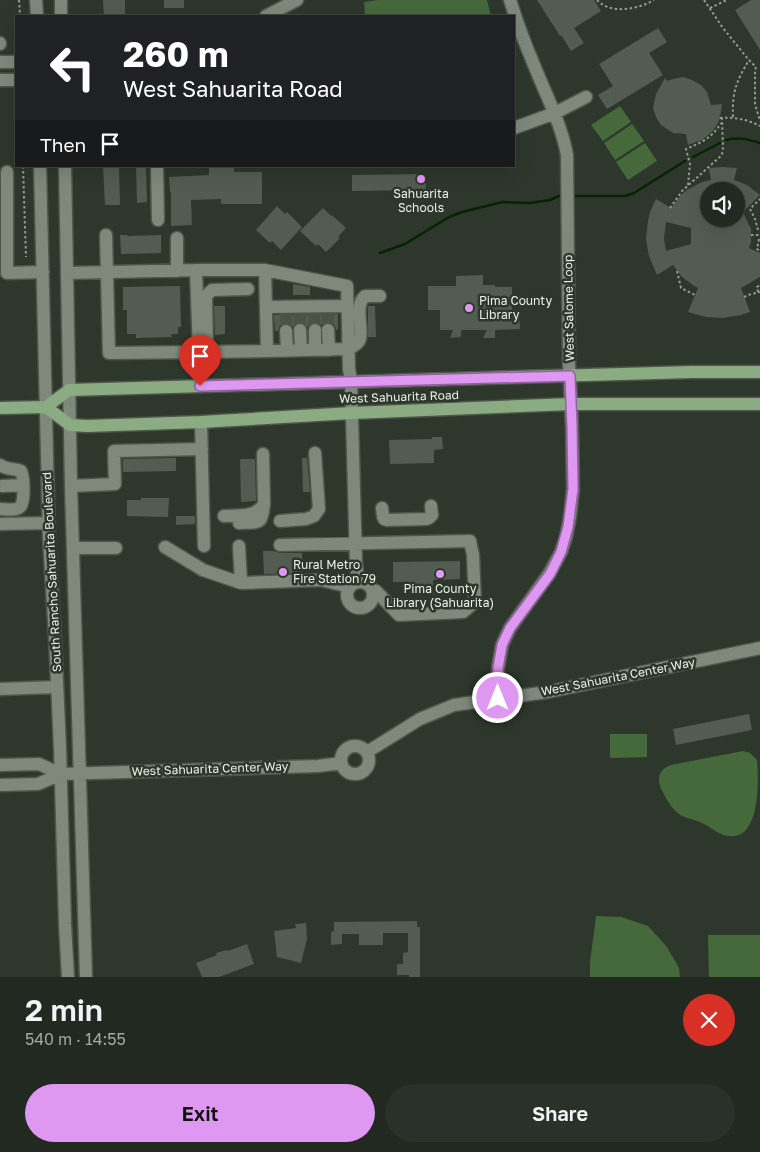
<!DOCTYPE html>
<meta charset="utf-8">
<style>
body{margin:0;font-family:"Golos Text",sans-serif;background:#2a312a;color:#f1f3f6;height:100vh;display:flex;flex-direction:column;font-size:19px;white-space:nowrap}
*{box-sizing:border-box;margin:0}
p{font-size:16px;color:#a2a6a5}
.icon{flex:none;width:28px;height:28px;fill:none;stroke:currentColor;stroke-width:2;stroke-linecap:round;stroke-linejoin:round}
.map{position:relative;height:977px;overflow:hidden}
.side{display:flex;flex-direction:column;background:#222921;flex:1}
.side>*{flex:none}
.guide{position:absolute;left:15px;top:15px;width:500px;height:152px;border-radius:0px;box-shadow:0 5px 20px #0002,0 0 0 1px #3f453f;background:#202124;color:#fff;overflow:hidden}
.buttons{position:absolute;left:700px;top:182px;display:grid;gap:10px}
.buttons a{display:grid;place-items:center;width:45px;height:45px;border-radius:50%;background:#222921;box-shadow:0 5px 20px #0002,0 0 0 1px #3f453f;font-size:25px}
.pin{position:absolute;display:grid;place-items:center;width:42px;height:42px;color:#fff;margin:-51px -21px;border-radius:50% 50% 50% 0;rotate:-45deg;box-shadow:0 0 5px #0007}
.pin .icon{rotate:45deg}
.me{position:absolute;width:55px;margin:-28px;rotate:0deg;stroke-linejoin:round;filter:drop-shadow(0 0 4px #0008)}
.turn{display:flex;align-items:center;gap:18px;height:105px;padding:0 25px;font-size:22px}
.turn .icon{width:65px;height:65px;stroke-width:2.5}
.turn b{display:block;font-size:35px;line-height:42px}
.then{display:flex;align-items:center;height:48px;padding:0 25px;background:#0003;gap:10px;font-size:19px}
.round{display:grid;place-items:center;flex:none;width:52px;height:52px;border-radius:26px;background:#2a312a}
.summary{display:flex;align-items:center;justify-content:space-between;height:85px;padding:0 25px}
h1{font-size:30px;font-weight:600;line-height:38px}
.primary-button{display:flex;gap:10px;margin-top:auto;padding:10px 25px}
.primary-button a{flex:1;height:58px;border-radius:30px;background:#df98f1;color:#111;font-size:20px;font-weight:600;line-height:58px;text-align:center}
.primary-button a+a{background:#2a312a;color:#f1f3f6}
.map>svg:first-child{display:block}
.green{fill:#45693b}
.lines{fill:none;stroke-linecap:round;stroke-linejoin:round}
.stream{stroke:#042500;stroke-width:2.5}
.building{fill:#525c50;fill-rule:evenodd}
.minor-tunnel{stroke:#4a5348;stroke-width:12;stroke-dasharray:12 6;stroke-linecap:butt}
.minor-casing{stroke:#4e554b;stroke-width:15}
.major-casing{stroke:#4e554b;stroke-width:15}
.path{stroke:#949b92;stroke-width:2;stroke-dasharray:2.5 2.5;stroke-linecap:butt}
.minor{stroke:#7e887b;stroke-width:12}
.major{stroke:#8bab82;stroke-width:12}
.route-casing{stroke:#91639d;stroke-width:12}
.route{stroke:#df98f1;stroke-width:9}
.poi-dot{fill:#df98f1;stroke:#2e372c;stroke-width:2}
.labels{text-anchor:middle;stroke-width:5;stroke-linejoin:round;paint-order:stroke}
.poi-label{font-size:12px;fill:#ebf0e9;stroke:#2e372c}
.street-label{font-size:12px;fill:#ebf0e9;stroke:#2e372c}
</style>
<div class="map">
<svg width="760" height="977" viewBox="0 0 760 977">
<rect width="100%" height="100%" fill="#2e372c"/>
<path class="green" d="M 379,0 L 487,0 L 491,16 L 365,16 L 364,2 Z
M 620,106 L 631,122 L 603,141 L 591,125 Z
M 632,124 L 644,141 L 615,160 L 604,143 Z
M 645,143 L 657,161 L 628,180 L 616,162 Z
M 610,734 L 647,734 L 647,757 L 610,758 Z
M 743,751 L 750,753 L 757,760 C 759,782 760,841 728,836 C 719,835 712,828 704,824 C 697,820 689,819 682,816 C 674,811 669,804 665,796 C 657,783 655,771 671,765 Z
M 596,916 L 621,917 L 648,926 L 667,947 L 679,968 L 680,977 L 590,977 L 590,962 Z
M 708,935 L 760,935 L 760,977 L 709,977 Z"/>
<g class="lines">
<path class="stream" d="M 726,140 C 739,137 748,139 760,143
M 693,157 L 720,143
M 575,196 L 625,196 L 634,193 L 685,161
M 380,253 L 405,244 L 449,217 L 462,212 L 502,202 L 530,203 L 550,200 L 559,196"/>
</g>
<path class="building" d="M 103,0 L 125,0 L 125,16 L 104,16 Z
M 164,0 L 184,0 L 184,8 L 164,8 Z
M 537,0 L 594,0 L 601,11 L 574,28 L 584,43 L 571,51 L 561,35 L 560,36 Z
M 751,0 L 760,0 L 760,50 L 735,10 Z
M 658,28 L 667,42 L 649,53 L 663,75 L 607,109 L 598,95 L 613,86 L 599,64 Z
M 683,77 L 692,80 L 701,85 L 707,92 L 711,105 L 722,104 L 720,118 L 717,125 L 713,131 L 702,140 L 688,145 L 686,134 L 673,133 L 661,125 L 656,117 L 653,108 L 656,94 L 665,78 L 667,81 L 673,79 Z
M 103,166 L 119,166 L 120,205 L 105,205 Z
M 136,166 L 146,166 L 147,202 L 137,203 Z
M 209,166 L 234,166 L 234,172 L 262,172 L 262,204 L 221,204 L 221,199 L 191,200 L 192,225 L 171,226 L 171,192 L 170,192 L 169,177 L 209,175 Z
M 723,167 L 737,168 L 734,180 L 747,185 L 760,195 L 743,212 L 751,229 L 751,241 L 749,248 L 760,253 L 760,277 L 741,288 L 750,312 L 741,315 L 722,318 L 706,317 L 688,312 L 698,288 L 693,285 L 682,277 L 673,265 L 657,275 L 649,256 L 646,239 L 648,221 L 650,212 L 656,199 L 671,208 L 681,195 L 687,190 L 702,182 L 711,180 L 709,168 ZM 709,191 L 736,191 L 736,219 L 709,219 ZM 666,222 L 691,228 L 691,244 L 666,251 L 664,238 Z
M 425,174 L 426,190 L 352,191 L 352,175 Z
M 277,206 L 285,214 L 287,212 L 302,227 L 281,250 L 272,241 L 270,243 L 256,230 Z
M 323,208 L 331,216 L 332,215 L 346,228 L 338,237 L 340,238 L 326,252 L 318,244 L 316,246 L 300,231 Z
M 120,235 L 127,235 L 127,236 L 161,235 L 161,253 L 121,254 Z
M 483,275 L 483,285 L 495,285 L 495,287 L 512,287 L 512,311 L 519,311 L 520,329 L 495,330 L 495,338 L 483,338 L 487,330 L 461,330 L 461,337 L 450,338 L 453,330 L 440,330 L 440,310 L 428,310 L 428,286 L 456,286 L 456,276 Z
M 293,284 L 310,287 L 310,295 L 293,295 Z
M 180,286 L 181,327 L 178,327 L 178,334 L 171,334 L 172,337 L 136,338 L 136,334 L 127,334 L 127,310 L 123,310 L 123,287 Z
M 214,306 L 225,306 L 225,334 L 215,335 Z
M 368,306 L 375,306 L 376,337 L 368,337 Z
M 338,314 L 338,329 L 336,330 L 335,326 L 332,323 L 328,322 L 324,323 L 322,325 L 315,322 L 311,323 L 307,327 L 304,323 L 300,322 L 296,323 L 293,327 L 289,324 L 282,324 L 279,327 L 278,331 L 275,331 L 274,315 Z
M 432,437 L 442,437 L 443,449 L 434,450 L 434,463 L 390,464 L 389,440 L 432,439 Z
M 176,458 L 176,471 L 123,472 L 123,459 Z
M 302,458 L 307,458 L 310,492 L 303,492 Z
M 240,459 L 255,459 L 256,501 L 241,502 Z
M 141,498 L 169,498 L 168,517 L 127,516 L 127,500 L 141,500 Z
M 176,516 L 195,516 L 195,524 L 176,525 Z
M 263,551 L 274,551 L 280,553 L 302,553 L 303,573 L 264,574 Z
M 460,561 L 460,579 L 433,580 L 434,595 L 410,595 L 410,582 L 393,582 L 393,562 Z
M 749,714 L 752,730 L 676,745 L 673,729 Z
M 417,921 L 417,927 L 420,927 L 420,977 L 409,977 L 409,975 L 397,975 L 397,964 L 403,964 L 403,953 L 408,952 L 408,933 L 383,933 L 383,945 L 359,945 L 359,934 L 342,934 L 342,944 L 331,945 L 331,932 L 334,931 L 334,922 Z
M 306,923 L 307,939 L 301,963 L 277,957 L 274,931 L 296,928 L 295,924 Z
M 247,944 L 254,964 L 219,977 L 202,977 L 196,963 L 217,955 L 216,953 L 227,950 L 228,951 Z"/>
<g class="lines">
<path class="minor-tunnel" d="M 300,312 L 300,330
M 314,312 L 315,330
M 328,312 L 328,330
M 286,313 L 286,331"/>
<defs>
<path id="minor" d="M 36,0 L 37,16
M 61,0 L 61,16
M 266,16 L 297,0
M 0,44 L 0,43
M 0,62 L 16,62
M 0,80 L 16,80
M 514,128 L 555,113 L 586,97
M 40,166 L 49,538 L 55,637 L 60,748 L 65,924 L 68,977
M 65,166 L 71,486 L 86,977
M 157,166 L 158,220
M 7,172 L 7,273 L 43,272
M 106,235 L 109,353 L 199,352 L 196,270 L 265,270
M 177,238 L 177,271
M 68,273 L 196,270
M 266,307 L 347,306
M 300,330 L 301,350
M 315,330 L 315,350
M 328,330 L 329,350
M 286,331 L 287,350
M 207,350 L 206,296 L 212,290 L 248,289
M 267,351 L 349,349 C 353,346 359,344 360,339 C 363,326 354,306 365,296 L 380,296
M 200,386 L 199,352 L 267,351 L 265,270 L 347,286 L 349,369 L 351,381 L 356,562 L 358,582
M 201,422 L 204,546
M 0,465 C 9,471 14,468 21,471 C 24,478 25,503 20,507 C 16,511 5,509 0,509
M 2,486 L 23,485
M 71,486 L 115,484 L 114,451 L 202,449
M 382,508 L 383,516 L 384,519 L 387,520 L 426,519 L 429,518 L 432,515 L 431,506
M 224,516 C 238,515 256,518 264,504 L 263,454
M 280,521 L 306,519 L 314,516 L 319,509 L 315,453
M 239,523 C 259,522 262,526 264,504
M 0,524 L 48,523
M 280,545 L 470,541 L 473,555 L 475,602 L 463,612 L 399,615 L 376,591 L 373,593
M 239,546 L 241,583
M 165,547 L 203,570 L 241,583 L 321,580 L 350,587
M 73,548 L 116,548
M347 595a13 13 0 1 1 26 0a13 13 0 1 1-26 0Z
M 0,689 L 57,687
M 498,698 L 498,668 L 502,645 L 510,628 L 549,574 L 561,552 L 566,537 L 570,517 L 573,489 L 572,427 L 569,363 L 567,155 C 561,123 546,95 534,65 C 525,44 517,22 510,0
M341 760a14 14 0 1 1 28 0a14 14 0 1 1-28 0Z
M 367,752 L 420,719 L 454,705 L 547,692 L 760,648
M 0,765 L 39,764 L 61,774
M 0,785 L 38,784 L 61,774 L 318,766 L 341,763"/>
<path id="major" d="M 46,407 L 70,425 L 87,426 L 201,422 L 352,413 L 571,404 L 760,404
M 0,408 L 46,407 L 69,390 L 691,372 L 760,372"/>
</defs>
<use href="#minor" class="minor-casing"/>
<use href="#major" class="major-casing"/>
<path class="path" d="M 19,0 L 20,16
M 597,0 C 611,15 639,9 654,0
M 704,0 L 723,28 L 748,59 L 756,67
M 710,8 L 727,0
M 756,67 L 755,70 L 755,104 L 760,121
M 733,117 C 732,92 736,82 749,60
M 720,118 C 734,117 747,119 760,126
M 23,166 L 26,257
M 688,185 L 690,164 L 686,149 C 701,143 713,137 721,123
M 670,208 L 682,191 L 722,155 L 723,148 L 722,118
M 758,230 L 755,219 L 750,209 L 760,199
M 751,235 L 760,235
M 759,239 L 757,249 L 760,251
M 677,271 L 681,288 L 695,295
M 758,292 L 757,287 L 760,285
M 744,297 L 751,294 L 760,292"/>
<use href="#minor" class="minor"/>
<use href="#major" class="major"/>
</g>
<g class="lines">
<defs>
<path id="route" d="M 200,386 L 570,376 L 572,427 L 573,489 L 568,527 L 561,552 L 550,574 L 510,628 L 502,645 L 498,668 L 498,698"/>
</defs>
<use href="#route" class="route-casing"/>
<use href="#route" class="route"/>
</g>
<g class="poi-dot">
<circle cx="421" cy="179" r="5"/>
<circle cx="469" cy="308" r="5"/>
<circle cx="283" cy="572" r="5"/>
<circle cx="440" cy="574" r="5"/>
</g>
<g class="labels">
<g class="poi-label">
<text x="421" y="198">Sahuarita<tspan x="421" dy="14">Schools</tspan></text>
<text x="479" y="305" text-anchor="start">Pima County<tspan x="479" dy="14">Library</tspan></text>
<text x="293" y="569" text-anchor="start">Rural Metro<tspan x="293" dy="14">Fire Station 79</tspan></text>
<text x="440" y="593">Pima County<tspan x="440" dy="14">Library (Sahuarita)</tspan></text>
</g>
<g class="street-label">
<text transform="translate(569 308) rotate(-91)" y="4">West Salome Loop</text>
<text transform="translate(399 397) rotate(-2)" y="4">West Sahuarita Road</text>
<text transform="translate(52 572) rotate(-93)" y="4">South Rancho Sahuarita Boulevard</text>
<text transform="translate(618 677) rotate(-11)" y="4">West Sahuarita Center Way</text>
<text transform="translate(210 769) rotate(-2)" y="4">West Sahuarita Center Way</text>
</g>
</g>
</svg>
<div class="buttons">
<a><svg class="icon" aria-label="sound" viewBox="0 0 24 24"><path d="M4 9h4l5-4v14l-5-4H4zM17 9q2 3 0 6"/></svg></a>
</div>
<div class="pin" style="left:200px;top:386px;background:#d93025"><svg class="icon" aria-label="arrive" viewBox="0 0 24 24"><path d="M6 21V4h12l-3 4 3 4H6"/></svg></div>
<svg class="me" style="left:498px;top:698px" viewBox="-20 -20 40 40"><circle r="17" fill="#df98f1" stroke="#fff" stroke-width="3"/><path d="M0-11L8 9 0 5-8 9z" fill="#fff"/></svg>
<div class="guide">
<div class="turn"><svg class="icon" aria-label="left" viewBox="0 0 24 24"><path d="M17 20v-9H6M10 6l-5 5 5 5"/></svg><div><b>260 m</b>West Sahuarita Road</div></div>
<div class="then">Then<svg class="icon" aria-label="arrive" viewBox="0 0 24 24"><path d="M6 21V4h12l-3 4 3 4H6"/></svg></div>
</div>
</div>
<section class="side">
<div class="summary"><div><h1>2 min</h1><p>540 m · 14:55</p></div><a class="round" style="background:#d93025;color:#fff"><svg class="icon" aria-label="close" viewBox="0 0 24 24"><path d="M6 6l12 12M18 6L6 18"/></svg></a></div>
<div class="primary-button"><a>Exit</a><a>Share</a></div>
</section>
